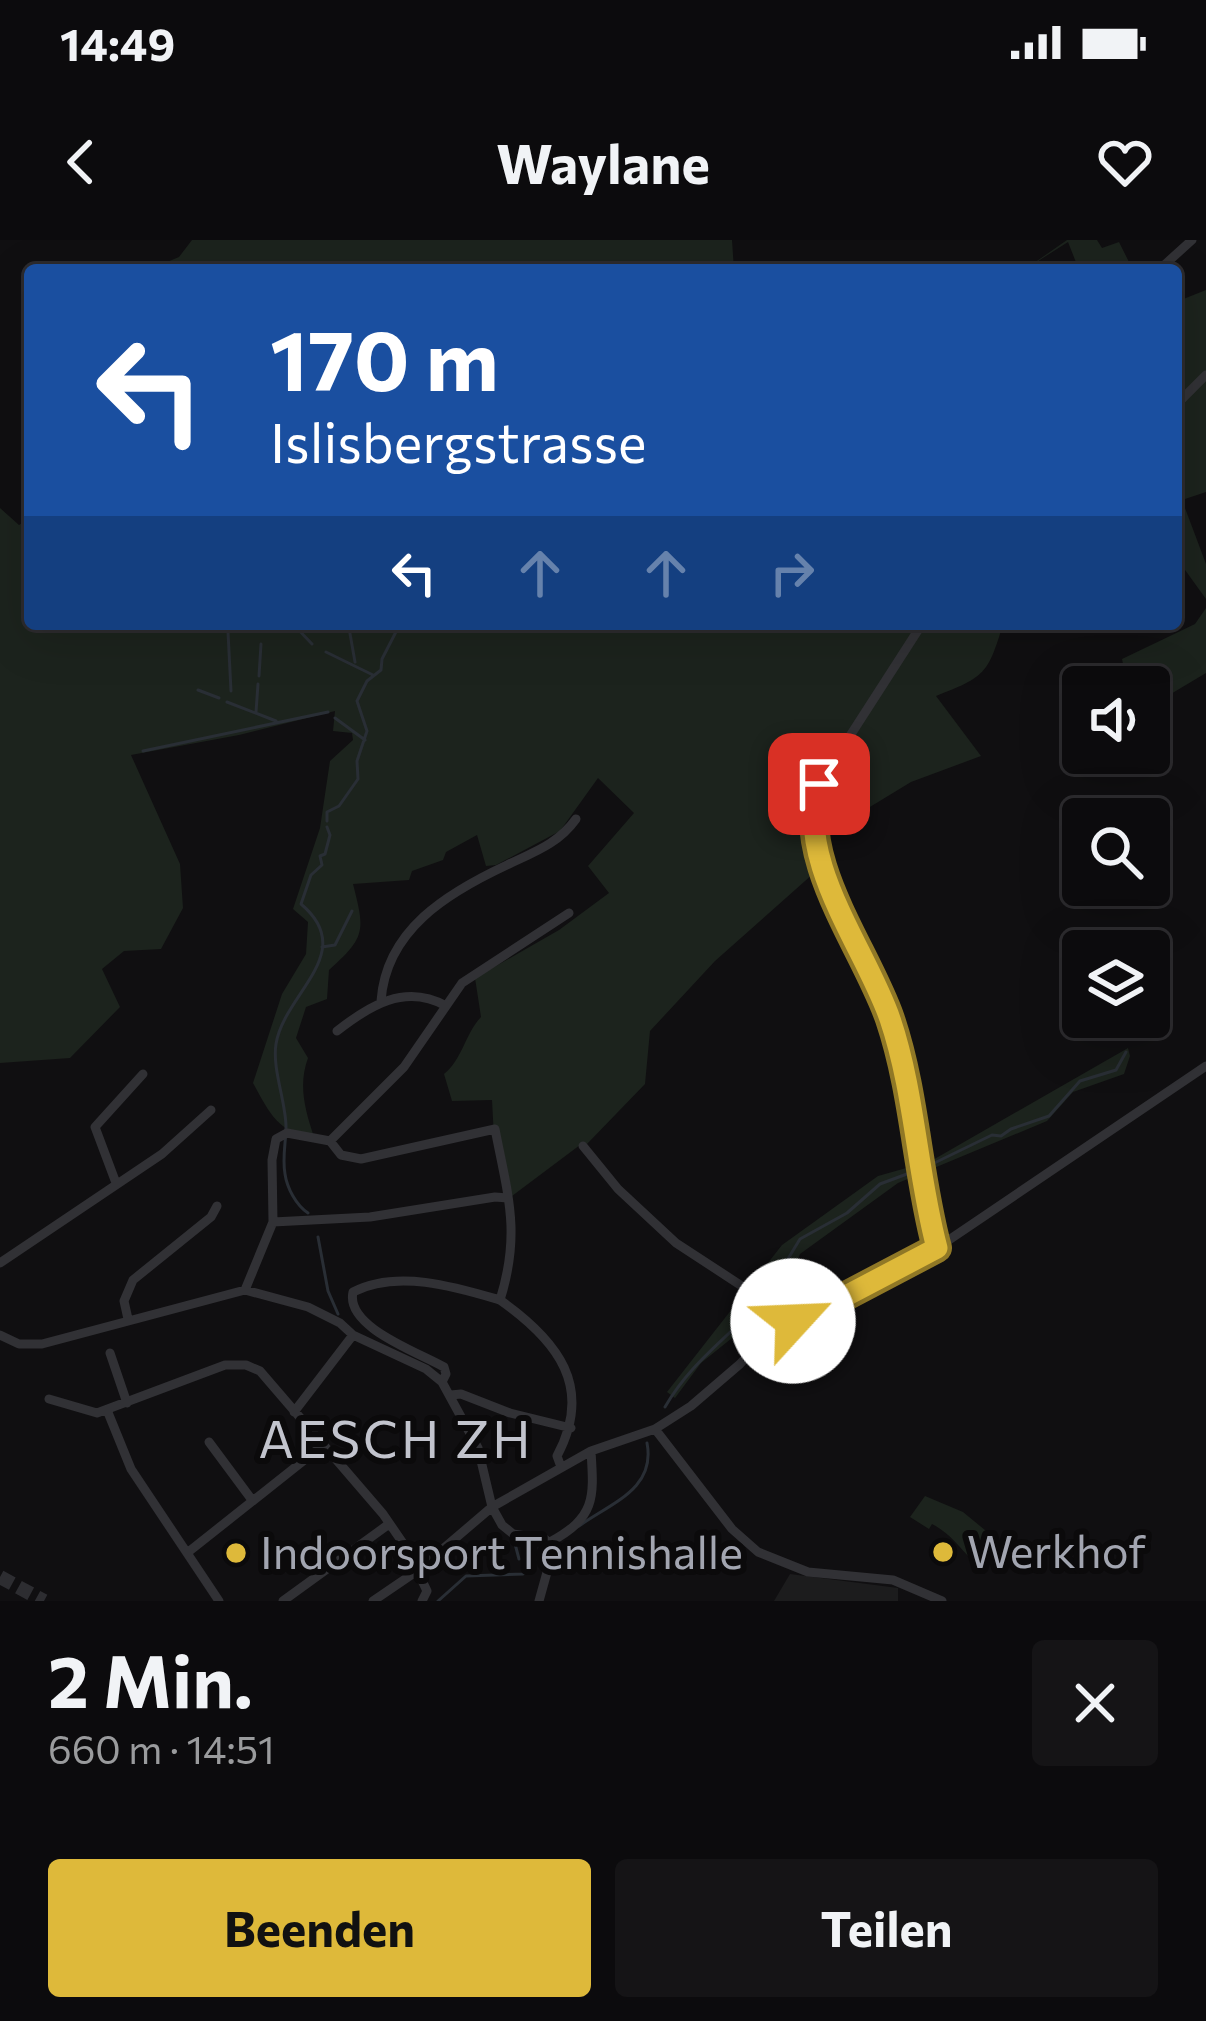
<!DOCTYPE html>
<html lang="de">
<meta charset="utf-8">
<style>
body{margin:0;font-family:Commissioner,sans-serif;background:#151416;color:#f1f3f6;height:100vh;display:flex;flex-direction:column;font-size:45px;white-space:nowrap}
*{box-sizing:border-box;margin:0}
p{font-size:39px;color:#9a9b9d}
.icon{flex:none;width:66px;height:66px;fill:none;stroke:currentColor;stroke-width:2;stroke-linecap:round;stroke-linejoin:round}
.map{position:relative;height:1361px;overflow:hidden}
.side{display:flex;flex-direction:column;background:#0c0b0d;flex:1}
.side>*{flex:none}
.banner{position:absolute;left:24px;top:24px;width:1158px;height:366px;border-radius:12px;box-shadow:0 12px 48px #0002,0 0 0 3px #2c2b2e;background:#1a4fa0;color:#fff;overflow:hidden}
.fabs{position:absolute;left:1062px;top:426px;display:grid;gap:24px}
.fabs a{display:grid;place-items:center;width:108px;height:108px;border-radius:12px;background:#0c0b0d;box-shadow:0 12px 48px #0002,0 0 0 3px #2c2b2e;font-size:60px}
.pin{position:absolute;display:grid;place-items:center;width:102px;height:102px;color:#fff;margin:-51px;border-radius:24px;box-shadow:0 6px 18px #0006}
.me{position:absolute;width:132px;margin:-66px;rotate:65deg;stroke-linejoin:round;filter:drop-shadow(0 0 9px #0008)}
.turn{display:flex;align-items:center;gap:42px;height:252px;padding:0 48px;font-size:54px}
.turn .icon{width:156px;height:156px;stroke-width:2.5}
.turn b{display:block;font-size:84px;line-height:102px}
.lanes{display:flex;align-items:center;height:114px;padding:0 48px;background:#0003;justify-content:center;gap:60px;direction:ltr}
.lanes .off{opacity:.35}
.round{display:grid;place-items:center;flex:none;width:126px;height:126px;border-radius:12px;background:#151416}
.head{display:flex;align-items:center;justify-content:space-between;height:204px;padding:0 48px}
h1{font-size:72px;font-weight:700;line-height:90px}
.action{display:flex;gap:24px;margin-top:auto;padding:24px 48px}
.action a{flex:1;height:138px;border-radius:12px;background:#deb93a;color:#111;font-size:48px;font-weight:700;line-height:138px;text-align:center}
.action a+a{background:#151416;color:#f1f3f6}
.status{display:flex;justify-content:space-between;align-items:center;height:84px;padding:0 60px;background:#0c0b0d;direction:ltr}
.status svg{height:33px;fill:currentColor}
header{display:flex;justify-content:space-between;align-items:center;height:156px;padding:0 48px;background:#0c0b0d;font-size:54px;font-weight:700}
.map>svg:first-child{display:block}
.built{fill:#1c1c1d}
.green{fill:#1c231d}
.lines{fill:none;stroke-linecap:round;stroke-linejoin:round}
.stream{stroke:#292e35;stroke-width:3}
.highway-tunnel{stroke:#2d2d31;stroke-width:14;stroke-dasharray:14 7;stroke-linecap:butt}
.minor{stroke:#313135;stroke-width:9}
.route-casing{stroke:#907826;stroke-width:30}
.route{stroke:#deb93a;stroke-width:21}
.poi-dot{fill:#deb93a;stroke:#0b0a0b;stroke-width:4.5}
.labels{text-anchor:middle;stroke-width:12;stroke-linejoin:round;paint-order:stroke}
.poi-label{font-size:45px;fill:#a2a5b0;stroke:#0b0a0b;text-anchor:start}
.quarter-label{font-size:51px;letter-spacing:3px;fill:#c2c4cd;stroke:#0b0a0b}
</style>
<div class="status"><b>14:49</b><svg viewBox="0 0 49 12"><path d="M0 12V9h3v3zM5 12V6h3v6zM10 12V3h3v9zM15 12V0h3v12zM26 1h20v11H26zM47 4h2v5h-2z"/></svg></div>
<header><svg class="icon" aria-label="back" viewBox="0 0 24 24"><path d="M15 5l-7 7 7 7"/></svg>Waylane<svg class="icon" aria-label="heart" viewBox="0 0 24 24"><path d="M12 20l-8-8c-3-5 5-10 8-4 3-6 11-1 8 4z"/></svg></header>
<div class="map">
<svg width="1206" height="1361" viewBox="0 0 1206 1361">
<rect width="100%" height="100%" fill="#100f11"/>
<path class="built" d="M 790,1334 L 898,1348 L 898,1361 L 774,1361 Z"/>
<path class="green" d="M 192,0 L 732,0 L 734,30 L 148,30 L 179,17 Z
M 1067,0 L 1097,0 L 1102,8 L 1119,2 L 1131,26 L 1152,23 L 1154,30 L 1079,30 L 1068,2 L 1024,30 Z
M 1206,50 L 1206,252 L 1182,260 L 1206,324 L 1206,359 L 1180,323 L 1176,324 L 1176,62 Z
M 0,268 L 19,285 L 30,278 L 30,384 L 1003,384 C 988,434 985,437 936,456 L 981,516 L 911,542 L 814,601 L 823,625 L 715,721 L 650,791 L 645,844 L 587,904 L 584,902 L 512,956 L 494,898 L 492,860 L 452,861 L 444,834 C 462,820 465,794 481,777 L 475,738 L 559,690 L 609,653 L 588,626 L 634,573 L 598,538 L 560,591 L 496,625 L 486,626 L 477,595 L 446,612 L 443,620 L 412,631 L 409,640 L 353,644 C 365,691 366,697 329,730 L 327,759 L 306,767 L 296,798 L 308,818 C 298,845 305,870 314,897 C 278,894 269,872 253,843 L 282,754 L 306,714 L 308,682 L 293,669 L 320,588 L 330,521 L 353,500 L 352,493 L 333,491 L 335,471 L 239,495 L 131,515 L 180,624 L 183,668 L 161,709 L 124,711 L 102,729 L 120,767 L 70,818 L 0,823 Z
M 1206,368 L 1206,433 L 1149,467 L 1149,447 L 1128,447 L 1122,419 L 1195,384 Z
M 1128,808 L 1130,816 L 1124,834 L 1073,852 L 1047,881 L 898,943 L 800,1014 L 783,1057 L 701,1123 L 675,1158 L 667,1152 L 782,1005 L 878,936 L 931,921 Z
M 925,1256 L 963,1272 L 991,1295 L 987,1326 L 981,1328 C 961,1312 955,1296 932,1284 L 929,1289 L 910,1277 Z"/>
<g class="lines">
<path class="stream" d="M 269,384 L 291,387
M 293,384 L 312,404
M 349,388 L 355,422
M 228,392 L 231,451
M 326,412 L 373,435
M 259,436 L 261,404
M 198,450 L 219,458
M 227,462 L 276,481
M 256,472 L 258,444
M 335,478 L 365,500
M 143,511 L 328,472
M 327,581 L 327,572 L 339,566 L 358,539 L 357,521 L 367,491 L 357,461 L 367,441 L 381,430 L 382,419 L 400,384
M 322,707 L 335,705 L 352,671
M 924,928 L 992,895 L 1001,896 L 1011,889 L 1049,876 L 1080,841 L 1116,830 L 1126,812
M 308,973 C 296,965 287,948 285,934 C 282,918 286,902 286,887 C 286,862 272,829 276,804 C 284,753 359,713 301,664 L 311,635 L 322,625 L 320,616 L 325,614 L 330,595 L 327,587
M 318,997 L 328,1051 L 338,1074
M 766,1055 L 800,999 L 847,973 L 880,944 L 915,931
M 665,1167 C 692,1121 726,1100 760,1062
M 579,1286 C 611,1263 656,1249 647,1203
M 514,1300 L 519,1319
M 438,1361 L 466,1336 L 523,1334 L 546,1308"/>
<path class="highway-tunnel" d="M 0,1337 L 44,1361"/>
<path class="minor" d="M 1161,28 L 1192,0
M 1176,165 L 1206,135
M 922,384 L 819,544 C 812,564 811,580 813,601 L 891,781 L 937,1008
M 381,761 C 386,690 447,653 507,625 C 534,612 558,604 576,579
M 337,791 C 369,766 405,743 446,766
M 330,901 L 341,915 L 361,919 L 495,889 C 508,956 521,993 500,1060 C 558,1101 594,1147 557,1216 L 561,1227
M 583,906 L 618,949 L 676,1003 L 777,1069
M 116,943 L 95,887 L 143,834
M 273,982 L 370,977 L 495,957 L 508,958
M 0,1023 L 162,914 L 211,870
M 245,1050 L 273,982 L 272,920 L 276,899 L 287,893 L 330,901 L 404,827 L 462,743 L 569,673
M775 1075a10 10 0 1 1 20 0a10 10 0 1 1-20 0Z
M 795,1071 L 842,1058 L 937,1008 L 1206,826
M 128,1079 L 124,1061 L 133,1040 L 211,977 L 217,966
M 0,1095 L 19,1104 L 42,1104 L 245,1050 L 308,1067 L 340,1083 L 353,1095 L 426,1129 L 442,1142 L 478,1208 L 492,1267 L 502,1285 L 513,1294 L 545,1299 L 554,1307 L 539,1361
M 110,1113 L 127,1163
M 442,1142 L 446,1134 L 444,1127 C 418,1112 345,1087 353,1052 C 397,1029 456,1047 500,1060
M 451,1155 L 461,1154 L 510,1173 L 571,1188
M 49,1159 L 97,1173 L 225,1125 L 246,1125 L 260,1131 L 383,1274 L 407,1309 L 427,1351 L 422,1361
M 107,1170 L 131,1229 L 219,1361
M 294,1172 L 353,1095
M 655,1189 L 732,1289 L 758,1312 L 808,1332 L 893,1340 L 942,1361
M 209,1202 L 252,1260
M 550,1302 C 596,1277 594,1258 591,1211
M 187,1313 L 322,1206
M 283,1361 L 389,1284
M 373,1361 L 417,1331 L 492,1267 L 591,1211 L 655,1189 L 691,1166 L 740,1124 L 778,1082"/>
</g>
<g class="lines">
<defs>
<path id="route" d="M 793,1081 L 795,1072 L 842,1058 L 937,1008 C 917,934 915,853 890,779 C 866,709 794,619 819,544"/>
</defs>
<use href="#route" class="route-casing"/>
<use href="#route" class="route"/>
</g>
<g class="poi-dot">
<circle cx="943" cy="1312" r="12"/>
<circle cx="236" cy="1313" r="12"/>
</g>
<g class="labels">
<g class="poi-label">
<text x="967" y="1328">Werkhof</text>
<text x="260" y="1329">Indoorsport Tennishalle</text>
</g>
<g class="quarter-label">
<text x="396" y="1218">AESCH ZH</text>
</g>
</g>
</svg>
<div class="fabs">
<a><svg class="icon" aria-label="sound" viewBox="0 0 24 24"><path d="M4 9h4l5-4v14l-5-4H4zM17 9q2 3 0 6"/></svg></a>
<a><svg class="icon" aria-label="search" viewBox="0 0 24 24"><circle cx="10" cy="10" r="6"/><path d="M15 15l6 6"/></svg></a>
<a><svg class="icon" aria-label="layers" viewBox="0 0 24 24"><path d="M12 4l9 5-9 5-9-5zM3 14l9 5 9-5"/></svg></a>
</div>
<div class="pin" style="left:819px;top:544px;background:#d93025"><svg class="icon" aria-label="arrive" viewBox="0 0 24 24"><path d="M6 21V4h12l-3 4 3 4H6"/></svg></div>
<svg class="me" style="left:793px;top:1081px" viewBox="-20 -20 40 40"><circle r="19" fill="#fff"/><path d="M0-13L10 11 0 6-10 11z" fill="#deb93a"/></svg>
<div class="banner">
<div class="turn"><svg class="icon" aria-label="left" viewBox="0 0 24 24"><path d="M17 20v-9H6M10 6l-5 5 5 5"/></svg><div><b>170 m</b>Islisbergstrasse</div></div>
<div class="lanes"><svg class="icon" aria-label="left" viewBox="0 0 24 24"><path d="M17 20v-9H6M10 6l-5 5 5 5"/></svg><svg class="icon off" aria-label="ahead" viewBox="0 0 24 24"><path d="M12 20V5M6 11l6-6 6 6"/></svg><svg class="icon off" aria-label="ahead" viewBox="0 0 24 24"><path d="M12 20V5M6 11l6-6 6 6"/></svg><svg class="icon off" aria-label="right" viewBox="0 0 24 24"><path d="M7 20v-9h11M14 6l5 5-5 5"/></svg></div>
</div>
</div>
<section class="side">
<div class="head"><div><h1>2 Min.</h1><p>660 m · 14:51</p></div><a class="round"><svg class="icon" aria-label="close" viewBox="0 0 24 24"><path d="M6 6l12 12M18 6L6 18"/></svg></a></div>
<div class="action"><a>Beenden</a><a>Teilen</a></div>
</section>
